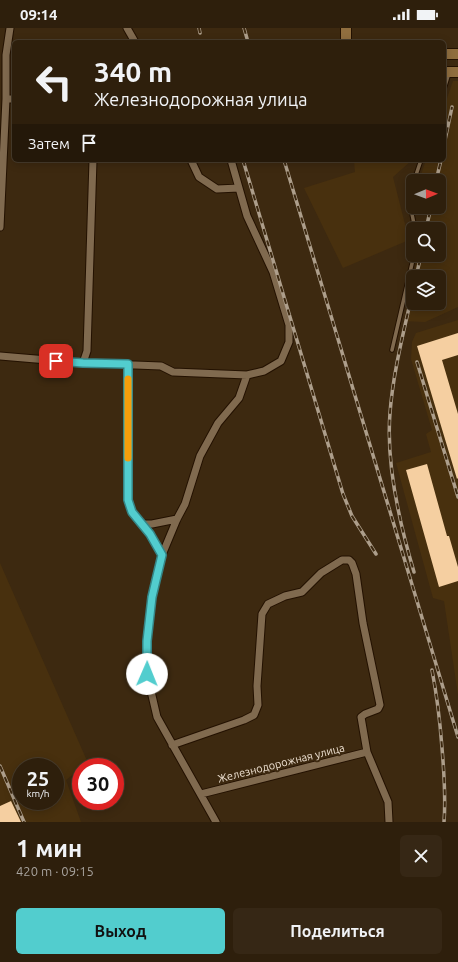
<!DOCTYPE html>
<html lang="ru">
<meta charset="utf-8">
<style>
body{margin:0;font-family:Ubuntu,sans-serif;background:#362715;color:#f1f3f6;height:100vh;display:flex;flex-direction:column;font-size:15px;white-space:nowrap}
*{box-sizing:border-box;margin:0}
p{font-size:13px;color:#a7a29d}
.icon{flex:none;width:22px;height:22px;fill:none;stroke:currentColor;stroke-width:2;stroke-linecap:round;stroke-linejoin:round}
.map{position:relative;height:794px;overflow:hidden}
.sheet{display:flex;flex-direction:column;background:#2e1f0c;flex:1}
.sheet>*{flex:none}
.top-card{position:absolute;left:12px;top:12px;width:434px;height:122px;border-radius:6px;box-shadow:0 2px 10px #0003,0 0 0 1px #493d2d;background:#2e1f0c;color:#f1f3f6;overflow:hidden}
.needle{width:26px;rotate:89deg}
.fabs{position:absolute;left:406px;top:146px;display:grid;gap:8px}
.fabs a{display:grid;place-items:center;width:40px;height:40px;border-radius:6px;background:#2e1f0c;box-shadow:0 2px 10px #0003,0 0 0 1px #493d2d;font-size:20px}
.speed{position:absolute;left:12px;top:730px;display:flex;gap:8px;font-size:20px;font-weight:700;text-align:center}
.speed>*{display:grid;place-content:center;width:52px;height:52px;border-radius:50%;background:#2e1f0c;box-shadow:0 2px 10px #0003,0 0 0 1px #493d2d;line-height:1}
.speed small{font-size:10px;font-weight:400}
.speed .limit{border:6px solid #d22;background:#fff;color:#111}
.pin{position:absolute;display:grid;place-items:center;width:34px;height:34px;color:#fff;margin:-17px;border-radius:8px;box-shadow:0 2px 6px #0006}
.me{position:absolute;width:44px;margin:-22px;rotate:1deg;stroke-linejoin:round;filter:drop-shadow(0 0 3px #0008)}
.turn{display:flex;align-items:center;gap:14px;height:84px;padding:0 16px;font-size:18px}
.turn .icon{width:52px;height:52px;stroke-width:2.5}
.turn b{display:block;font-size:28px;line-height:34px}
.then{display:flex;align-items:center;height:38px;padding:0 16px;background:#0003;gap:8px;font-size:15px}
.round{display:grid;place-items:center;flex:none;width:42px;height:42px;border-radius:6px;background:#362715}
.head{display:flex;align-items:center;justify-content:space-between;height:68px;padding:0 16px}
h1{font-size:24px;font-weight:700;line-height:30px}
.primary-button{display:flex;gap:8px;margin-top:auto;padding:8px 16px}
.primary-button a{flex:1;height:46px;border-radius:6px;background:#52cdce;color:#111;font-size:16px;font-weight:700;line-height:46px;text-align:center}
.primary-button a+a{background:#362715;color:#f1f3f6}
.status{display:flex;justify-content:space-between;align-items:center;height:28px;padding:0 20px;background:#2e1f0c;direction:ltr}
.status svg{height:11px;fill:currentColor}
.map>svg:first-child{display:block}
.built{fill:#48300e;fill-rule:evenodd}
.building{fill:#f5cfa1}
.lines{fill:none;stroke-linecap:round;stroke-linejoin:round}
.lane-casing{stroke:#231100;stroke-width:5.5}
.street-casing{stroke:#231100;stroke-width:9}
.secondary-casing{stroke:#231100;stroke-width:12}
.lane{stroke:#806a4f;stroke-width:3.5}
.street{stroke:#806a4f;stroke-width:7}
.secondary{stroke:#906e3f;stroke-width:10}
.rail-casing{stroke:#ad9e8b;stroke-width:3.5}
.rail{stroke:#3d2910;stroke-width:2;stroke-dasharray:6;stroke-linecap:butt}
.route-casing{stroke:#358586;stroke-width:10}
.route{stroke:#52cdce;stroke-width:7}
.slow{stroke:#f59e0b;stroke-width:7}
.labels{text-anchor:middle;stroke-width:4;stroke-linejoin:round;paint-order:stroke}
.street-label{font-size:11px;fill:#efe2d3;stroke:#3d2910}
</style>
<div class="status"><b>09:14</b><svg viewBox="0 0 49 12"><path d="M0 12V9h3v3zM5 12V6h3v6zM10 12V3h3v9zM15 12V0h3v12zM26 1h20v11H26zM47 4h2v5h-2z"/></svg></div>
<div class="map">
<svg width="458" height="794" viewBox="0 0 458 794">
<rect width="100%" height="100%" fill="#3d2910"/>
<path class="built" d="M 453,53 L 458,53 L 458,279 L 425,294 L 404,293 L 413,251 L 413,275 L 439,275 L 439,249 L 413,249 L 418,227 L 439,227 L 439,201 L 424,201 L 429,179 L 439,179 L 439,153 L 419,153 L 426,132 L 444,132 L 444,79 Z
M 354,132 L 412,132 L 393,149 L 409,212 L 343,240 L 304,160 L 355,144 Z
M 458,292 L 458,667 L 444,573 L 433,570 L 396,435 L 431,424 L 426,406 L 432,402 L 411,331 L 412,314 L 416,305 Z
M 0,535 L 88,735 L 81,739 L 81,740 L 66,752 L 81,794 L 0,794 ZM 21,739 L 55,739 L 55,773 L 21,773 Z"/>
<path class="building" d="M 458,305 L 458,327 L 442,332 L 458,386 L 458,450 L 457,451 L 417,318 Z
M 427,436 L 447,508 L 449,508 L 458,539 L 458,553 L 439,559 L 406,442 Z
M 11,773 L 21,794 L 0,794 L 0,778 Z"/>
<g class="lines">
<defs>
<path id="lane" d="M 444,61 L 449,45
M 414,153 L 421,132
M 413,157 L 411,181 L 415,201
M 392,322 L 414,227"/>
<path id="street" d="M 127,0 L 135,14
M 6,71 L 14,71
M 191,132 L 199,149 L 217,161 L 239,160
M 0,199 L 6,71 L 6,27 L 10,0
M 0,328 L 83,335 L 161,338 L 173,344 L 247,347 L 264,343 L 281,333 L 289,314 L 289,297 L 273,244 L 247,188 L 231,132
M 83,335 L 87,323 L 93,132
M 128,336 L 128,473 L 132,484 L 150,506 L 162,527
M 143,496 L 152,496 L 177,491
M 172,717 L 244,692 L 254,687 L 258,677 L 257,658 L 262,586 L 268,576 L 285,568 L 302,564 L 321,545 L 342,532 L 349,532 L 352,535 L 356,546 L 363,595 L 379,672 L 380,677 L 378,681 L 365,686 L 361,689 L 367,724
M 201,766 L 367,724 L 388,774 L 389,794
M 216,794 L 157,689 L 147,646 L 147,613 L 152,569 L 162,527 L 177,491 L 185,476 L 200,428 L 218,395 L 239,370 L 247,347"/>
<path id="secondary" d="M 346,0 L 346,14
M 444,26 L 458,26
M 444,44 L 458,44"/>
</defs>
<use href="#lane" class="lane-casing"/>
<use href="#street" class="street-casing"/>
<use href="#secondary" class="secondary-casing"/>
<use href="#lane" class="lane"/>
<use href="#street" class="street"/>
<use href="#secondary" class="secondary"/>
<defs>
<path id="rail" d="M 199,0 L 200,5
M 244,0 L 248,14
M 444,117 L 452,79
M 243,132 L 343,466 L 352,488 L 376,526
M 284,132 L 458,709
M 436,153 L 441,132
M 426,201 L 431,179
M 416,249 L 421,227
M 413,262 C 404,303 393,344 390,385 C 386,434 400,497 414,544
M 417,334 L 458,469
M 432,642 C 437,668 440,693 442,720 C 444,744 446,769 444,794
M 0,738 L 24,794"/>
</defs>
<use href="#rail" class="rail-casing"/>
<use href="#rail" class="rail"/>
</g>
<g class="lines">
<defs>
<path id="route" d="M 56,333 L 83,335 L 128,336 L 128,472 L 132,484 L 150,506 L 162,527 L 152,569 L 147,613 L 147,646"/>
</defs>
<use href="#route" class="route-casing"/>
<use href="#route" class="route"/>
<path class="slow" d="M 128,430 L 128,351"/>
</g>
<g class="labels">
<g class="street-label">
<text transform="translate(281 735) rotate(-14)" y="4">Железнодорожная улица</text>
</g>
</g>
</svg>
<div class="fabs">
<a><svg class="needle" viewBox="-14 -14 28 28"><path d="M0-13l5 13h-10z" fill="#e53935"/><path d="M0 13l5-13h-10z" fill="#a7a29d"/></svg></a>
<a><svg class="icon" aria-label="search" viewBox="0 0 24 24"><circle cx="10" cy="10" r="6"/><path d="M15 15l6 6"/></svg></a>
<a><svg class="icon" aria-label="layers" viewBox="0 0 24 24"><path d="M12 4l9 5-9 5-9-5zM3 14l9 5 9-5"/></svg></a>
</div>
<div class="speed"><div>25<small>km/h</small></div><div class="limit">30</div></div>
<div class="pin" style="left:56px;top:333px;background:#d93025"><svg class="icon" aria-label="arrive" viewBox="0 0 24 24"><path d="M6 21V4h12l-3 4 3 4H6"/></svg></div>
<svg class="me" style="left:147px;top:646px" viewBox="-20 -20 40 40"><circle r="19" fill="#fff"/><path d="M0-13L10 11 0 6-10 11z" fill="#52cdce"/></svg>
<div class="top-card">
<div class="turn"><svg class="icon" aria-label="left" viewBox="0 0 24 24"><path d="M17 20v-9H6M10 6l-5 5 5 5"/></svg><div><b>340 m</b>Железнодорожная улица</div></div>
<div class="then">Затем<svg class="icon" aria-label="arrive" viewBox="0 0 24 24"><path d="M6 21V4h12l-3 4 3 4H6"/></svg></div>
</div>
</div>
<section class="sheet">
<div class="head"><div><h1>1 мин</h1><p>420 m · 09:15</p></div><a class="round"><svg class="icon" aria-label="close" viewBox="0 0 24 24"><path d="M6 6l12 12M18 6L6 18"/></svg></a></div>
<div class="primary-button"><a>Выход</a><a>Поделиться</a></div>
</section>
